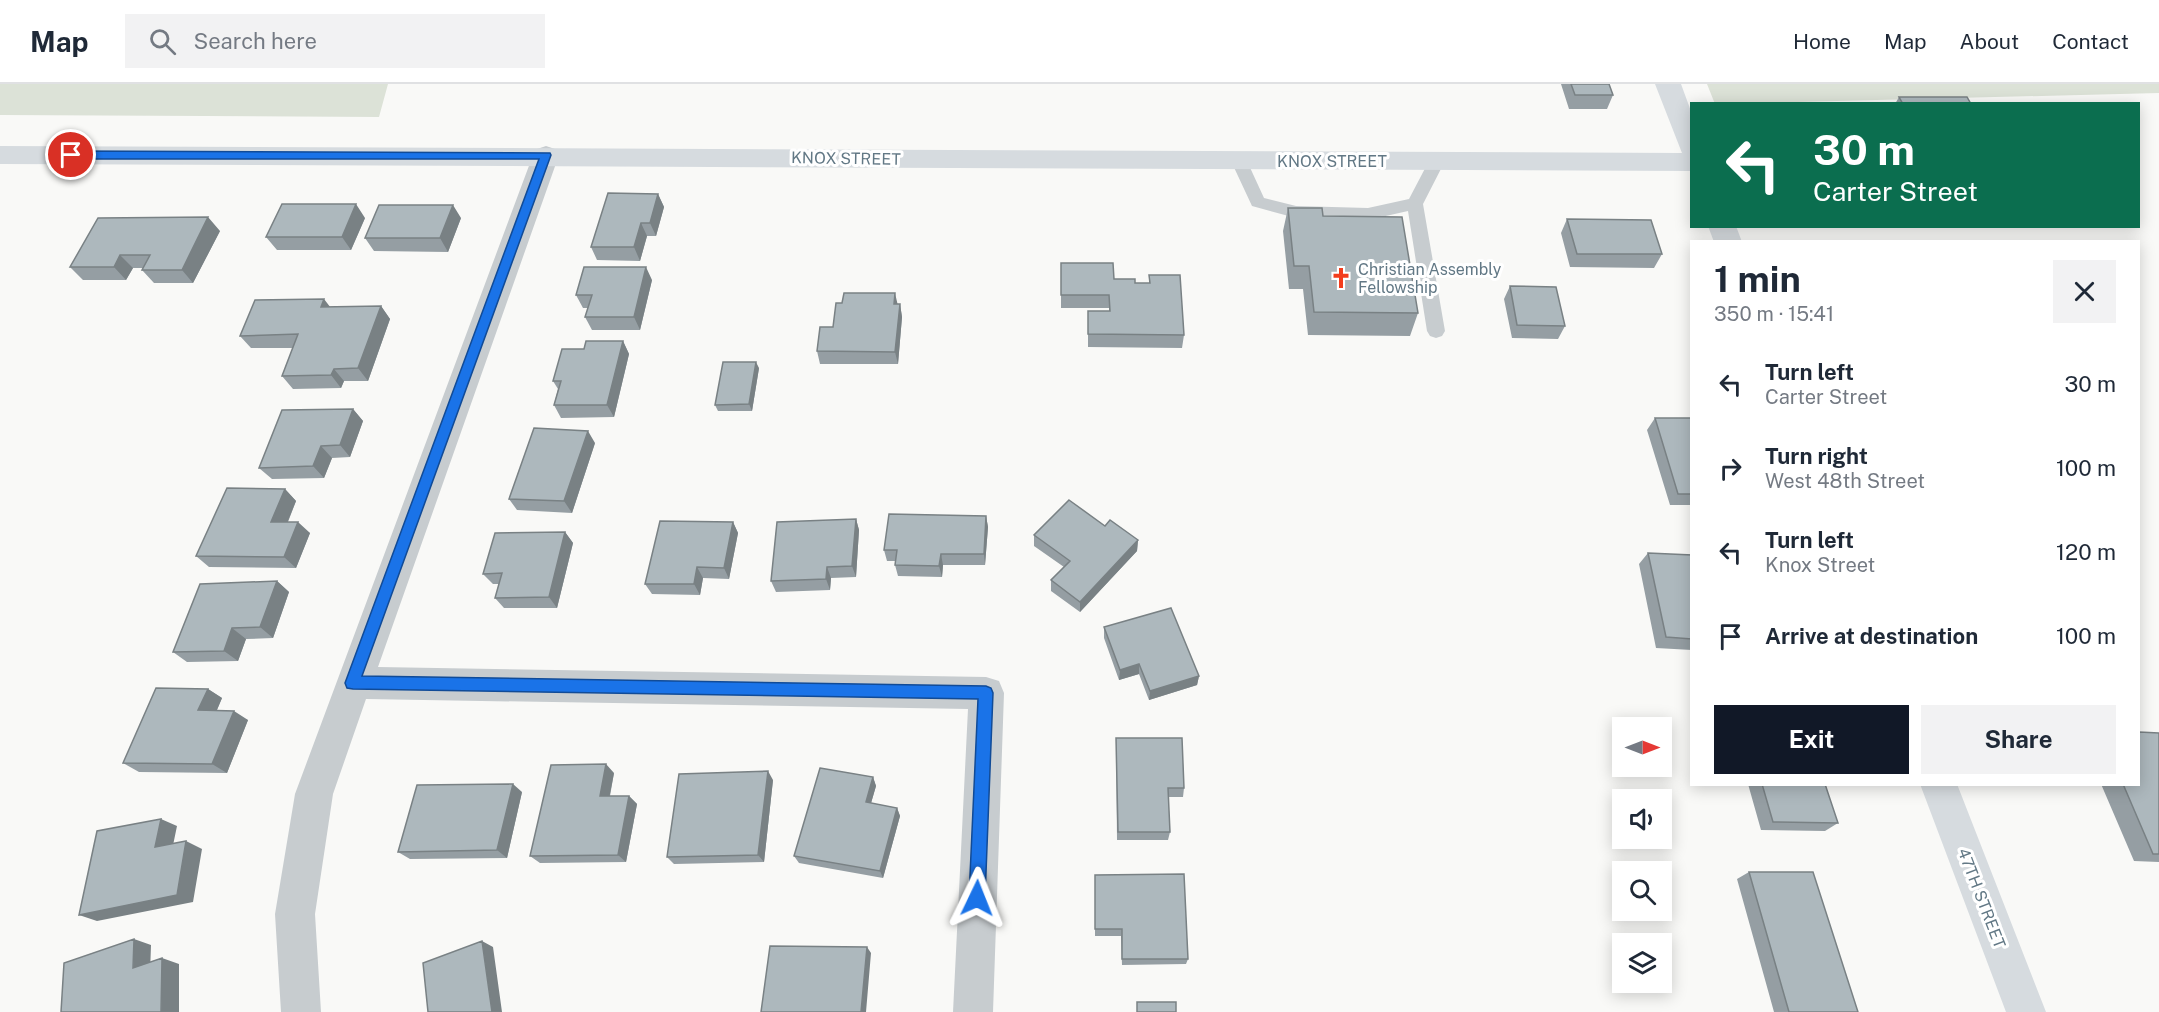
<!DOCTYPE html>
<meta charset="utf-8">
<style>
body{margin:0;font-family:"Public Sans",sans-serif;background:#f2f2f3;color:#1f2937;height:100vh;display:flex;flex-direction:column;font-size:22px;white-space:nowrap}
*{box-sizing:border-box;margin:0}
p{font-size:20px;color:#747a83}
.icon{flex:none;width:33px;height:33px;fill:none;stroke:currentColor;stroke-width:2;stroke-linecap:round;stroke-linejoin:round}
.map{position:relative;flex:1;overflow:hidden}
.panel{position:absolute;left:1690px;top:156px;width:450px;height:546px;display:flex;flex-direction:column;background:#fff;border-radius:0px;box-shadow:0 3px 15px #0003}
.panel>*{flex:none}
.guide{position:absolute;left:1690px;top:18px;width:450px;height:126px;border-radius:0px;box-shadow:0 3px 15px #0003;background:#0b6e4f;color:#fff;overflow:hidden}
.needle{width:39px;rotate:90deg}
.fabs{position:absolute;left:1612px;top:633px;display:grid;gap:12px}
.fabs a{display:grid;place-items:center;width:60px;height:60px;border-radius:0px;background:#fff;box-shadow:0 3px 15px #0003;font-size:30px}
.pin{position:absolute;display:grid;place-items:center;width:51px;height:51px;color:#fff;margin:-26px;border:3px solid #fff;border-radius:50%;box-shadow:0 2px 6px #0007}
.me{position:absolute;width:66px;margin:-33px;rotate:2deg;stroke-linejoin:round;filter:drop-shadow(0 0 4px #0008)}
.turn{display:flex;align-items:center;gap:21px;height:126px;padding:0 24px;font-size:27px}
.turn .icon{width:78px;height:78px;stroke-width:2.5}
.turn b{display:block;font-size:42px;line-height:51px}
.round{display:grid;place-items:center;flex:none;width:63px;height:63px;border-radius:0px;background:#f2f2f3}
.overview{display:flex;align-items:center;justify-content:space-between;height:102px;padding:0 24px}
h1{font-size:36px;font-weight:700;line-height:45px}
.primary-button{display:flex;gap:12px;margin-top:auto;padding:12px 24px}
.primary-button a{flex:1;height:69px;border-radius:0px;background:#111827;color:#fff;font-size:24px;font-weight:700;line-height:69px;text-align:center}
.primary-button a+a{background:#f2f2f3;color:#1f2937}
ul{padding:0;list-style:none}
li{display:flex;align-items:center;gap:18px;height:84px;padding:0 24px}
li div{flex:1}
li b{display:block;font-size:22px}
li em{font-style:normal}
header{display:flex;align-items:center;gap:36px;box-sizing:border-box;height:84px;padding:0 30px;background:#fff;border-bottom:2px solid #e0e1e3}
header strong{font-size:28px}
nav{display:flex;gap:33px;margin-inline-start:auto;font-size:21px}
.search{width:420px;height:54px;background:#f2f2f3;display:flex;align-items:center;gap:15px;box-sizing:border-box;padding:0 21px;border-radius:0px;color:#747a83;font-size:22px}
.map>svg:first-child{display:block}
.green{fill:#dce2d7}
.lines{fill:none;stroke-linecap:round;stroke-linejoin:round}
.lane{fill:#c7cccf;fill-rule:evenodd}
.street{fill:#c7cccf;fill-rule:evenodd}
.secondary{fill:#d6dbdf;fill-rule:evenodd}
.wall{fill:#959ea3}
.shaded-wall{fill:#798184}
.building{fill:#adb8bd;stroke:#798184;stroke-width:1.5}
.route{fill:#1a73e8;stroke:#114b97;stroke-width:1.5}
.labels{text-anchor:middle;stroke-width:6;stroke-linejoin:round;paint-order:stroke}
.street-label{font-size:16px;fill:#627885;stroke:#fff}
.poi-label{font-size:16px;fill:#627885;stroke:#fff;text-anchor:start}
</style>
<header>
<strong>Map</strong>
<div class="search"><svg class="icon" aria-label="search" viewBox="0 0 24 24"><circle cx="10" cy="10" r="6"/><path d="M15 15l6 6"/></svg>Search here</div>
<nav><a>Home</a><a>Map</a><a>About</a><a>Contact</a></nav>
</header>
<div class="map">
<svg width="2159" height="928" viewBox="0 0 2159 928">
<rect width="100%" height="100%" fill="#f9f9f7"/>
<path class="green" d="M 0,0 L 388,0 L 379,33 L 0,31 Z
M 1707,0 L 2159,0 L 2159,9 L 1715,20 Z"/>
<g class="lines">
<path class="lane" d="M 1239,72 L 1245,73 L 1247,77 L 1264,114 L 1296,122 L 1368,124 L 1409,115 L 1431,73 L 1443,73 L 1445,77 L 1423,120 L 1445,247 L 1442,252 L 1436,254 L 1430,252 L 1427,247 L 1408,127 L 1368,136 L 1296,134 L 1252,122 L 1231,77 L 1233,73 Z"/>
<path class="street" d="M 546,62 L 555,65 L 559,71 L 378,583 L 986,593 L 999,597 L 1004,609 L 993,928 L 953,928 L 968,625 L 366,615 L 333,710 L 315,830 L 321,928 L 281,928 L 275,830 L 295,710 L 533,71 L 537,65 Z"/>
<path class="secondary" d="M 1655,0 L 1681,0 L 1692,30 L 1692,87 L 0,80 L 0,62 L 1682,69 Z
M 1708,142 L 1736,142 L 1742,158 L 1714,158 Z
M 1920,700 L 1957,700 L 2046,928 L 2006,928 Z"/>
</g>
<path class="wall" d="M 1561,0 L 1609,0 L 1613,11 L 1607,25 L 1569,25 Z
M 1899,13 L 1971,20 L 1895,20 Z
M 658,110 L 664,123 L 656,152 L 647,152 L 640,177 L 597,176 L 591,163 Z
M 1288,124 L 1323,132 L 1418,229 L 1410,252 L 1308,251 L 1303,205 L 1289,205 L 1283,147 Z
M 365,134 L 351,166 L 277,166 L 266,153 Z
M 461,134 L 448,168 L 374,167 L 365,154 Z
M 1567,135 L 1662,170 L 1654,184 L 1570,183 L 1561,149 Z
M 220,147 L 193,199 L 154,199 L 142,186 L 143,184 L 133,184 L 126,196 L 83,196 L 70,183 Z
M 1061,179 L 1114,195 L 1135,199 L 1149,199 L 1149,191 L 1184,251 L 1182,264 L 1088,263 L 1088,227 L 1109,227 L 1109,224 L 1061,224 Z
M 652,196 L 640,246 L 592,246 L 585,233 L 588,224 L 583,224 L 576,211 Z
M 1510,202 L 1565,242 L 1558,255 L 1512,254 L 1504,215 Z
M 897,220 L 900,220 L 902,233 L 898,280 L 820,280 L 817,267 L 833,243 Z
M 381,222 L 390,235 L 368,297 L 344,297 L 341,304 L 293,305 L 282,292 L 293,264 L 251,264 L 240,252 L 330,223 Z
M 623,257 L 629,270 L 614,333 L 561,334 L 554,321 L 558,305 L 553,297 L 584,265 Z
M 759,284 L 752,327 L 718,327 L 715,321 Z
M 353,325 L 363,337 L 350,373 L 332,374 L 324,394 L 272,395 L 259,384 Z
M 1655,334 L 1692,334 L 1692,421 L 1670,421 L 1647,346 Z
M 595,359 L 572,429 L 517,426 L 509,415 Z
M 285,405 L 296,417 L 288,438 L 310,449 L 296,484 L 209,483 L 196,472 Z
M 986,432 L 988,443 L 985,481 L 943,481 L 942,493 L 898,492 L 895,481 L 895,477 L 887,477 L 884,466 Z
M 856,435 L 859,446 L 856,493 L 831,494 L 830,506 L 776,508 L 771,497 Z
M 733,438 L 738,449 L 729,495 L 703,494 L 700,511 L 652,510 L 645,500 Z
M 1105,442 L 1138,456 L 1137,467 L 1080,528 L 1051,507 L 1051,496 L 1064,483 L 1034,462 L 1034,451 Z
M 565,448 L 573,459 L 557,524 L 504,524 L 495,514 L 499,500 L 493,500 L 483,490 Z
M 1648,469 L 1692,471 L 1692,566 L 1656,564 L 1639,480 Z
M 277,497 L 289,508 L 273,554 L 246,555 L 238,577 L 187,578 L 173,568 Z
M 1104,543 L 1199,592 L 1197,601 L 1149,616 L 1139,590 L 1119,596 L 1104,554 Z
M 208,605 L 222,614 L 217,626 L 248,636 L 227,689 L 139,688 L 123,679 Z
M 2159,649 L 2159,778 L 2134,777 L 2101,700 L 2139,700 Z
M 1116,654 L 1184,704 L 1183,713 L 1168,713 L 1170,748 L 1168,756 L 1117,756 Z
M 614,689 L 610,712 L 629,712 L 637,720 L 626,778 L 540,779 L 530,772 Z
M 873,693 L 876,702 L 871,719 L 897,724 L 900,732 L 883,794 L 799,779 L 794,772 Z
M 773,696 L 764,778 L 674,780 L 667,773 Z
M 1748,700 L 1825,700 L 1838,739 L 1825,747 L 1761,746 Z
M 522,708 L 507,774 L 410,775 L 398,768 Z
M 1749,788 L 1858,928 L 1774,928 L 1737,795 Z
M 1095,791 L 1188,875 L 1186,880 L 1122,881 L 1121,852 L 1095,852 Z"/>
<path class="shaded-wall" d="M 658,110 L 664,123 L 656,152 L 650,139 Z
M 356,120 L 365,134 L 351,166 L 342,153 Z
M 453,121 L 461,134 L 448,168 L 440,154 Z
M 208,133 L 220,147 L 193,199 L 182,186 Z
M 641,139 L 647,152 L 640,177 L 634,163 Z
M 120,171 L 133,184 L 126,196 L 114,183 Z
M 646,183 L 652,196 L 640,246 L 634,233 Z
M 895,209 L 898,222 L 894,220 Z
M 324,215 L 334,228 L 321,223 Z
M 900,220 L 902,233 L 898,280 L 895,268 Z
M 381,222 L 390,235 L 368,297 L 358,284 Z
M 623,257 L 629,270 L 614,333 L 607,321 Z
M 756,278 L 759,284 L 752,327 L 749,320 Z
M 334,285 L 344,297 L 341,304 L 331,291 Z
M 353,325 L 363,337 L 350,373 L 340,361 Z
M 588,347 L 595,359 L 572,429 L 564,417 Z
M 321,362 L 332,374 L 324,394 L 313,382 Z
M 285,405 L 296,417 L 283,449 L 271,438 Z
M 986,432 L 988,443 L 985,481 L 984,470 Z
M 856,435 L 859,446 L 856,493 L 852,482 Z
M 298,438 L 310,449 L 296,484 L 284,473 Z
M 733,438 L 738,449 L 729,495 L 724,484 Z
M 565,448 L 573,459 L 557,524 L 549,513 Z
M 1138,456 L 1137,467 L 1080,528 L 1080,518 Z
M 941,470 L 943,481 L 942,493 L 939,482 Z
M 697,483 L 703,494 L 700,511 L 694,500 Z
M 827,483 L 831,494 L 830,506 L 826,495 Z
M 277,497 L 289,508 L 273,554 L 260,543 Z
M 232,544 L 246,555 L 238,577 L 224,567 Z
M 1139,580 L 1139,590 L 1119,596 L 1120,586 Z
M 1199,592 L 1197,601 L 1149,616 L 1150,607 Z
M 208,605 L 222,614 L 213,635 L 198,626 Z
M 234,627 L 248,636 L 227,689 L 212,680 Z
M 606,680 L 614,689 L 608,720 L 600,712 Z
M 768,687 L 773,696 L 764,778 L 758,771 Z
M 873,693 L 876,702 L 869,726 L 866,718 Z
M 513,700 L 522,708 L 507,774 L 497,766 Z
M 629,712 L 637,720 L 626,778 L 618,771 Z
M 897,724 L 900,732 L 883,794 L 880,787 Z
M 161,735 L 177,742 L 171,771 L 155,763 Z
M 186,757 L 202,765 L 193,818 L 97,837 L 79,831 Z
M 134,855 L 151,861 L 150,890 L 133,884 Z
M 482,857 L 493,863 L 502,928 L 492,928 Z
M 867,863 L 871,869 L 866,928 L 861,928 Z
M 162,874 L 179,880 L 179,928 L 161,928 Z"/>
<path class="building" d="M 1571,0 L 1609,0 L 1613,11 L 1575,11 Z
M 1899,13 L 1967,13 L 1971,20 L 1903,20 Z
M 608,109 L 658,110 L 650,139 L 641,139 L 634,163 L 591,163 Z
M 282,120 L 356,120 L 342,153 L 266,153 Z
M 379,121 L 453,121 L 440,154 L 365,154 Z
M 1288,124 L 1322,124 L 1323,132 L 1402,133 L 1418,229 L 1314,228 L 1309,182 L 1294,182 Z
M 208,133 L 182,186 L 142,186 L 150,171 L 120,171 L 114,183 L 70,183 L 98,134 Z
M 1567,135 L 1651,136 L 1662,170 L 1577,170 Z
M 1061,179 L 1113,179 L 1114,195 L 1135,195 L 1135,199 L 1150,199 L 1149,191 L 1180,191 L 1184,251 L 1088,250 L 1088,227 L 1110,227 L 1109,211 L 1061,211 Z
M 584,183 L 646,183 L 634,233 L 585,233 L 592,211 L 576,211 Z
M 1510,202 L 1556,203 L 1565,242 L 1517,241 Z
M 844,209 L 895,209 L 894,220 L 900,220 L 895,268 L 817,267 L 820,243 L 833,243 L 836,219 L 842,219 Z
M 324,215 L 321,223 L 381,222 L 358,284 L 334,285 L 331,291 L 282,292 L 298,250 L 240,252 L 255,216 Z
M 586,257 L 623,257 L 607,321 L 554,321 L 561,297 L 553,297 L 562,265 L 584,265 Z
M 723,278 L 756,278 L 749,320 L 715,321 Z
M 353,325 L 340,361 L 321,362 L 313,382 L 259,384 L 282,326 Z
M 1655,334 L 1692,334 L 1692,410 L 1678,410 Z
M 534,344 L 588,347 L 564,417 L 509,415 Z
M 227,404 L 285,405 L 271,438 L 298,438 L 284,473 L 196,472 Z
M 1069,416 L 1105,442 L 1110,436 L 1138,456 L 1080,518 L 1051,496 L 1070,477 L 1034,451 Z
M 889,430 L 986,432 L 984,470 L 941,470 L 939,482 L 895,481 L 897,466 L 884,466 Z
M 856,435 L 852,482 L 827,483 L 826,495 L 771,497 L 777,438 Z
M 660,437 L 733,438 L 724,484 L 697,483 L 694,500 L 645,500 Z
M 565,448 L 549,513 L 495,514 L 502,489 L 483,490 L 495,449 Z
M 1648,469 L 1692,471 L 1692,555 L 1666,553 Z
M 277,497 L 260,543 L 232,544 L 224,567 L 173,568 L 200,500 Z
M 1171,524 L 1199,592 L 1150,607 L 1139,580 L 1120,586 L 1104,543 Z
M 156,604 L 208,605 L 198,626 L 234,627 L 212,680 L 123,679 Z
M 2139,648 L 2159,649 L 2159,770 L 2153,770 L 2123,700 L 2139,700 Z
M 1116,654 L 1182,654 L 1184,704 L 1168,704 L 1170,748 L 1118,748 Z
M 606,680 L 600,712 L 629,712 L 618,771 L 530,772 L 551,681 Z
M 820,684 L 873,693 L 866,718 L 897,724 L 880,787 L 794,772 Z
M 768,687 L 758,771 L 667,773 L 679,690 Z
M 513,700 L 497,766 L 398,768 L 417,701 Z
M 1762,700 L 1825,700 L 1838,739 L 1773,738 Z
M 161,735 L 155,763 L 186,757 L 177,811 L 79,831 L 97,747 Z
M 1749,788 L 1813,788 L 1858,928 L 1789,928 Z
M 1184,790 L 1188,875 L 1122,875 L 1122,845 L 1095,845 L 1095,791 Z
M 134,855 L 133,884 L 162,874 L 161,928 L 61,928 L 64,879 Z
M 482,857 L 492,928 L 428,928 L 423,879 Z
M 770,862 L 867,863 L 861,928 L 761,928 Z
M 1137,918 L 1176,918 L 1176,928 L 1137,928 Z"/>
<path class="route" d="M 71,67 L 550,69 L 551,71 L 362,592 L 986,602 L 991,604 L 993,609 L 985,814 L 983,820 L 977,822 L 972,820 L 969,814 L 978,615 L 353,605 L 347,604 L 345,599 L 539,75 L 71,75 L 65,71 Z"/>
<defs>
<symbol id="church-bare" viewBox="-9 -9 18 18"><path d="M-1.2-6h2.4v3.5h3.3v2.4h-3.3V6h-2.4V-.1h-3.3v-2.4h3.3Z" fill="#f33d1d" stroke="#fff" stroke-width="2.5" paint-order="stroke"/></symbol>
</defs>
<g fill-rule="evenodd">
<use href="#church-bare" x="1326" y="179" width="30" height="30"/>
</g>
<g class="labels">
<g class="street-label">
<text transform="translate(846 74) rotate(1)" y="6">KNOX STREET</text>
<text x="1332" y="83">KNOX STREET</text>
<text transform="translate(1982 814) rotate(69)" y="6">47TH STREET</text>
</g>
<g class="poi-label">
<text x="1358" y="191">Christian Assembly<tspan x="1358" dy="18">Fellowship</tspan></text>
</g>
</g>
</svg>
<div class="fabs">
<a><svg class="needle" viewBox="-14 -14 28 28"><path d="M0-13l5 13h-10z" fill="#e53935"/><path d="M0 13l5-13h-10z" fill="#747a83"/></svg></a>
<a><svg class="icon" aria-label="sound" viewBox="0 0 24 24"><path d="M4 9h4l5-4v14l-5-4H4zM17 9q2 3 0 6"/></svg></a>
<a><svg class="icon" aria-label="search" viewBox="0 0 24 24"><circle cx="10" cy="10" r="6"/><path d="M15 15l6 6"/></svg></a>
<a><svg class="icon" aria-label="layers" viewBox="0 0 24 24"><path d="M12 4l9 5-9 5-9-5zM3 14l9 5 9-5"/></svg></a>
</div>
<div class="pin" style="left:71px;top:71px;background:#d93025"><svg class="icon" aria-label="arrive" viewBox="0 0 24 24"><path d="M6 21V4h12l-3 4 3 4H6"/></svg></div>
<svg class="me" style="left:977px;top:814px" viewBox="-20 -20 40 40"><path d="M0-17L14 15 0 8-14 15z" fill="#1a73e8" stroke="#fff" stroke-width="4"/></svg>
<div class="guide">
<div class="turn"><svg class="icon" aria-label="left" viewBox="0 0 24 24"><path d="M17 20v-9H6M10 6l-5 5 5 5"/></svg><div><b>30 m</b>Carter Street</div></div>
</div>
<section class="panel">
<div class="overview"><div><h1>1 min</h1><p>350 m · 15:41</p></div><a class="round"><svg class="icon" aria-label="close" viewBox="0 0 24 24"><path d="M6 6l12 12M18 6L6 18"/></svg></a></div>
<ul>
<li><svg class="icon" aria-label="left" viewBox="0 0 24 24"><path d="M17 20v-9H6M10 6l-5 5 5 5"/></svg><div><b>Turn left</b><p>Carter Street</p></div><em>30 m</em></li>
<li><svg class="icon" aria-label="right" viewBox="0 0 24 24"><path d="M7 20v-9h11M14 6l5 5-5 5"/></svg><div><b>Turn right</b><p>West 48th Street</p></div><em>100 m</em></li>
<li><svg class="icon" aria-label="left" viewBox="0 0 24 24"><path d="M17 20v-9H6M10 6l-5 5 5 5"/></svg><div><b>Turn left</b><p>Knox Street</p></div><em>120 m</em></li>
<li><svg class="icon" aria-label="arrive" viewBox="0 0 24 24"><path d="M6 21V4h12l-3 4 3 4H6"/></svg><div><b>Arrive at destination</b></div><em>100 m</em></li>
</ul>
<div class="primary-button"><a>Exit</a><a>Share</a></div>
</section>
</div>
